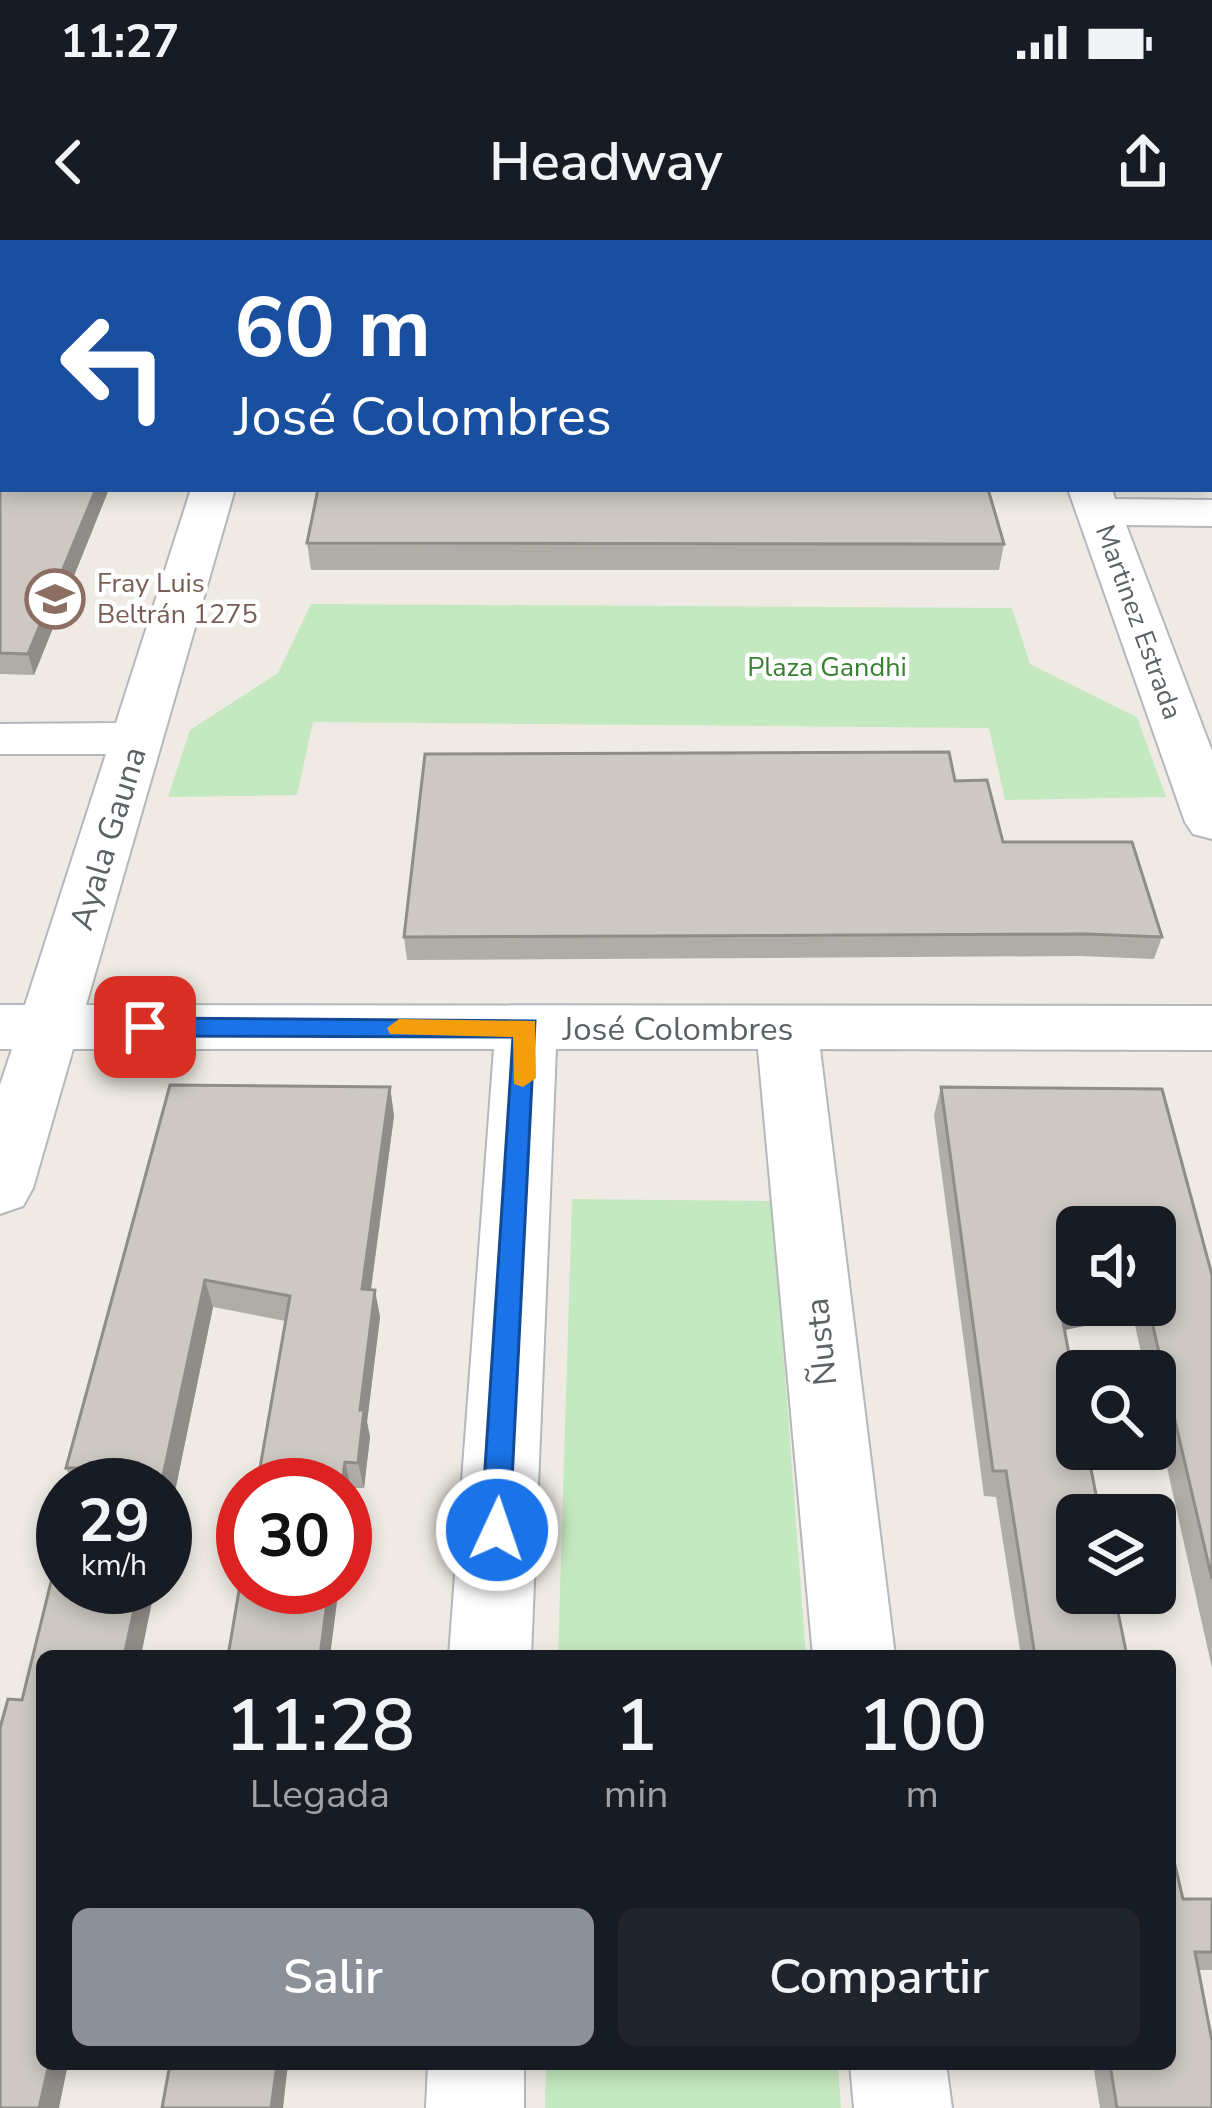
<!DOCTYPE html>
<html lang="es">
<meta charset="utf-8">
<style>
body{margin:0;font-family:"Nunito Sans",sans-serif;background:#20242c;color:#f1f3f6;height:100vh;display:flex;flex-direction:column;font-size:45px;white-space:nowrap}
*{box-sizing:border-box;margin:0}
p{font-size:39px;color:#9ea1a6}
.icon{flex:none;width:66px;height:66px;fill:none;stroke:currentColor;stroke-width:2;stroke-linecap:round;stroke-linejoin:round}
.map{position:relative;flex:1;overflow:hidden}
.drawer{position:absolute;left:36px;top:1410px;width:1140px;height:420px;display:flex;flex-direction:column;background:#171b24;border-radius:18px;box-shadow:0 6px 18px #0003}
.drawer>*{flex:none}
.banner{position:absolute;left:0px;top:0px;width:1212px;height:252px;box-shadow:0 6px 18px #0003;background:#1a4fa0;color:#fff;overflow:hidden}
.fabs{position:absolute;left:1056px;top:966px;display:grid;gap:24px}
.fabs a{display:grid;place-items:center;width:120px;height:120px;border-radius:18px;background:#171b24;box-shadow:0 6px 18px #0003;font-size:60px}
.speed{position:absolute;left:36px;top:1218px;display:flex;gap:24px;font-size:60px;font-weight:700;text-align:center}
.speed>*{display:grid;place-content:center;width:156px;height:156px;border-radius:50%;background:#171b24;box-shadow:0 6px 18px #0003;line-height:1}
.speed small{font-size:30px;font-weight:400}
.speed .limit{border:18px solid #d22;background:#fff;color:#111}
.pin{position:absolute;display:grid;place-items:center;width:102px;height:102px;color:#fff;margin:-51px;border-radius:24px;box-shadow:0 6px 18px #0006}
.me{position:absolute;width:132px;margin:-66px;rotate:3deg;stroke-linejoin:round;filter:drop-shadow(0 0 9px #0008)}
.turn{display:flex;align-items:center;gap:42px;height:252px;padding:0 36px;font-size:54px}
.turn .icon{width:156px;height:156px;stroke-width:2.5}
.turn b{display:block;font-size:84px;line-height:102px}
.eta{display:flex;justify-content:space-evenly;align-items:center;height:204px;text-align:center}
.eta b{font-size:72px;font-weight:600;line-height:84px}
.primary-button{display:flex;gap:24px;margin-top:auto;padding:24px 36px}
.primary-button a{flex:1;height:138px;border-radius:18px;background:#8c9099;color:#fff;font-size:48px;font-weight:600;line-height:138px;text-align:center}
.primary-button a+a{background:#20242c;color:#f1f3f6}
.status{display:flex;justify-content:space-between;align-items:center;height:84px;padding:0 60px;background:#171b24;direction:ltr}
.status svg{height:33px;fill:currentColor}
header{display:flex;justify-content:space-between;align-items:center;height:156px;padding:0 36px;background:#171b24;font-size:54px;font-weight:600}
.map>svg:first-child{display:block}
.green{fill:#c4e8bf}
.lines{fill:none;stroke-linecap:round;stroke-linejoin:round}
.minor-casing{stroke:#b4b7bb;stroke-width:4}
.minor{fill:#fff;fill-rule:evenodd}
.wall{fill:#b0aca7;fill-rule:evenodd}
.shaded-wall{fill:#908c88}
.building{fill:#cdc8c2;stroke:#908c88;stroke-width:3}
.route{fill:#1a73e8;stroke:#114b97;stroke-width:3}
.slow{fill:#f59e0b}
.labels{text-anchor:middle;stroke-width:9;stroke-linejoin:round;paint-order:stroke}
.far-education-label{font-size:27px;fill:#785e54;stroke:#fff;text-anchor:start}
.far-street-label{font-size:27px;fill:#5c6165;stroke:#fff}
.far-park-label{font-size:27px;fill:#35812f;stroke:#fff}
.street-label{font-size:33px;fill:#5c6165;stroke:#fff}
</style>
<div class="status"><b>11:27</b><svg viewBox="0 0 49 12"><path d="M0 12V9h3v3zM5 12V6h3v6zM10 12V3h3v9zM15 12V0h3v12zM26 1h20v11H26zM47 4h2v5h-2z"/></svg></div>
<header><svg class="icon" aria-label="back" viewBox="0 0 24 24"><path d="M15 5l-7 7 7 7"/></svg>Headway<svg class="icon" aria-label="share" viewBox="0 0 24 24"><path d="M12 15V3M7 8l5-5 5 5M5 13v7h14v-7"/></svg></header>
<div class="map">
<svg width="1212" height="1868" viewBox="0 0 1212 1868">
<rect width="100%" height="100%" fill="#efebe4"/>
<path class="green" d="M 311,364 L 1012,368 L 1030,424 L 1137,477 L 1166,557 L 1005,560 L 989,488 L 313,482 L 297,555 L 168,557 L 190,490 L 278,433 Z
M 572,959 L 772,961 L 806,1416 L 558,1416 Z
M 546,1824 L 838,1824 L 841,1868 L 545,1868 Z"/>
<g class="lines">
<defs>
<path id="minor" d="M 978,0 L 1012,0 L 1015,3 L 979,3 Z
M 191,249 L 235,249 L 86,765 L 1212,766 L 1212,810 L 820,809 L 895,1416 L 813,1416 L 758,809 L 556,809 L 531,1416 L 449,1416 L 494,809 L 73,809 L 33,948 L 23,966 L 0,974 L 0,845 L 12,809 L 0,809 L 0,765 L 25,765 L 106,514 L 0,514 L 0,484 L 116,483 Z
M 1068,249 L 1112,249 L 1115,259 L 1212,260 L 1212,286 L 1126,285 L 1212,511 L 1212,599 L 1193,594 L 1185,582 Z
M 428,1824 L 524,1824 L 524,1868 L 426,1868 Z
M 850,1824 L 946,1824 L 952,1868 L 854,1868 Z"/>
</defs>
<use href="#minor" class="minor-casing"/>
<use href="#minor" class="minor"/>
</g>
<path class="wall" d="M 0,0 L 144,0 L 143,3 L 3,3 L 3,90 L 0,91 Z
M 0,201 L 3,249 L 109,249 L 34,435 L 0,434 Z
M 307,303 L 1004,304 L 999,330 L 311,330 Z
M 955,541 L 1003,602 L 1162,697 L 1154,719 L 1080,716 L 407,720 L 404,697 Z
M 170,845 L 390,847 L 394,876 L 371,1050 L 380,1077 L 367,1182 L 370,1197 L 364,1248 L 351,1248 L 345,1296 L 345,1245 L 285,1081 L 213,1067 L 165,1300 L 165,1245 L 74,1245 L 66,1228 Z
M 941,847 L 1162,849 L 1212,1035 L 1212,1428 L 1155,1174 L 1155,1131 L 1145,1131 L 1133,1076 L 1064,1090 L 1077,1157 L 1077,1209 L 1087,1209 L 1100,1275 L 1077,1275 L 1077,1353 L 1114,1353 L 1127,1416 L 1021,1416 L 996,1257 L 984,1256 L 934,875 ZM 1077,987 L 1155,987 L 1155,1065 L 1077,1065 Z
M 1183,1659 L 1212,1659 L 1212,1730 L 1198,1730 L 1212,1868 L 1100,1868 L 1093,1824 L 1170,1824 Z"/>
<path class="shaded-wall" d="M 96,249 L 109,249 L 34,435 L 28,414 Z
M 390,847 L 394,876 L 367,1077 L 362,1049 Z
M 205,1040 L 213,1067 L 165,1300 L 165,1245 L 161,1245 Z
M 375,1050 L 380,1077 L 367,1182 L 370,1197 L 364,1248 L 358,1223 L 360,1170 Z
M 1077,1062 L 1077,1065 L 1138,1065 L 1133,1076 L 1050,1093 L 1060,1066 Z
M 345,1222 L 351,1248 L 345,1296 L 345,1245 L 342,1245 Z
M 139,1347 L 155,1347 L 141,1416 L 124,1416 Z
M 329,1347 L 339,1347 L 330,1416 L 320,1416 Z
M 49,1824 L 68,1824 L 59,1868 L 39,1868 Z
M 277,1824 L 288,1824 L 283,1868 L 271,1868 Z"/>
<path class="building" d="M 0,0 L 131,0 L 130,3 L 3,3 L 3,70 L 0,70 Z
M 422,0 L 937,0 L 938,3 L 421,3 Z
M 0,201 L 3,201 L 3,249 L 96,249 L 28,414 L 0,413 Z
M 318,249 L 988,249 L 1004,304 L 307,303 Z
M 949,512 L 955,541 L 987,540 L 1003,602 L 1132,602 L 1162,697 L 1087,694 L 404,697 L 425,514 Z
M 170,845 L 390,847 L 362,1049 L 375,1050 L 360,1170 L 364,1170 L 358,1223 L 345,1222 L 342,1245 L 257,1245 L 290,1056 L 205,1040 L 161,1245 L 75,1245 L 79,1228 L 66,1228 Z
M 941,847 L 1162,849 L 1212,1035 L 1212,1339 L 1148,1065 L 1155,1065 L 1155,987 L 1077,987 L 1077,1062 L 1060,1066 L 1077,1157 L 1077,1209 L 1087,1209 L 1100,1275 L 1077,1275 L 1077,1353 L 1114,1353 L 1127,1416 L 1035,1416 L 1006,1231 L 993,1231 Z
M 63,1293 L 63,1347 L 139,1347 L 124,1416 L 42,1416 L 42,1824 L 49,1824 L 39,1868 L 0,1868 L 0,1488 L 8,1459 L 22,1460 Z
M 243,1327 L 243,1347 L 329,1347 L 320,1416 L 228,1416 Z
M 1170,1604 L 1183,1659 L 1212,1659 L 1212,1712 L 1195,1712 L 1212,1801 L 1212,1868 L 1117,1868 L 1110,1824 L 1170,1824 Z
M 170,1824 L 277,1824 L 271,1868 L 162,1868 Z"/>
<path class="route" d="M 145,778 L 535,781 L 509,1300 L 497,1304 L 486,1300 L 481,1290 L 513,797 L 145,796 L 132,787 Z"/>
<path class="slow" d="M 399,779 L 535,781 L 536,838 L 523,847 L 514,844 L 513,797 L 390,794 L 387,788 Z"/>
<defs>
<symbol id="school-ring" viewBox="-11 -11 22 22"><circle r="9.5" fill="#fff" stroke="#8d6e63" stroke-width="1.5"/><path d="M0-5L7-2L0 1L-7-2ZM-4 1L0 2.5L4 1V4Q0 6-4 4Z" fill="#8d6e63"/></symbol>
</defs>
<g fill-rule="evenodd">
<use href="#school-ring" x="22" y="326" width="66" height="66"/>
</g>
<g class="labels">
<g class="far-education-label">
<text x="97" y="352">Fray Luis<tspan x="97" dy="31">Beltrán 1275</tspan></text>
</g>
<g class="far-street-label">
<text transform="translate(1139 382) rotate(70)" y="9">Martinez Estrada</text>
</g>
<g class="far-park-label">
<text x="827" y="436">Plaza Gandhi</text>
</g>
<g class="street-label">
<text transform="translate(107 598) rotate(-73)" y="12">Ayala Gauna</text>
<text x="678" y="800">José Colombres</text>
<text transform="translate(820 1102) rotate(-96)" y="12">Ñusta</text>
</g>
</g>
</svg>
<div class="fabs">
<a><svg class="icon" aria-label="sound" viewBox="0 0 24 24"><path d="M4 9h4l5-4v14l-5-4H4zM17 9q2 3 0 6"/></svg></a>
<a><svg class="icon" aria-label="search" viewBox="0 0 24 24"><circle cx="10" cy="10" r="6"/><path d="M15 15l6 6"/></svg></a>
<a><svg class="icon" aria-label="layers" viewBox="0 0 24 24"><path d="M12 4l9 5-9 5-9-5zM3 14l9 5 9-5"/></svg></a>
</div>
<div class="speed"><div>29<small>km/h</small></div><div class="limit">30</div></div>
<div class="pin" style="left:145px;top:787px;background:#d93025"><svg class="icon" aria-label="arrive" viewBox="0 0 24 24"><path d="M6 21V4h12l-3 4 3 4H6"/></svg></div>
<svg class="me" style="left:497px;top:1290px" viewBox="-20 -20 40 40"><circle r="17" fill="#1a73e8" stroke="#fff" stroke-width="3"/><path d="M0-11L8 9 0 5-8 9z" fill="#fff"/></svg>
<div class="banner">
<div class="turn"><svg class="icon" aria-label="left" viewBox="0 0 24 24"><path d="M17 20v-9H6M10 6l-5 5 5 5"/></svg><div><b>60 m</b>José Colombres</div></div>
</div>
<section class="drawer">
<div class="eta">
<div><b>11:28</b><p>Llegada</p></div>
<div><b>1</b><p>min</p></div>
<div><b>100</b><p>m</p></div>
</div>
<div class="primary-button"><a>Salir</a><a>Compartir</a></div>
</section>
</div>
